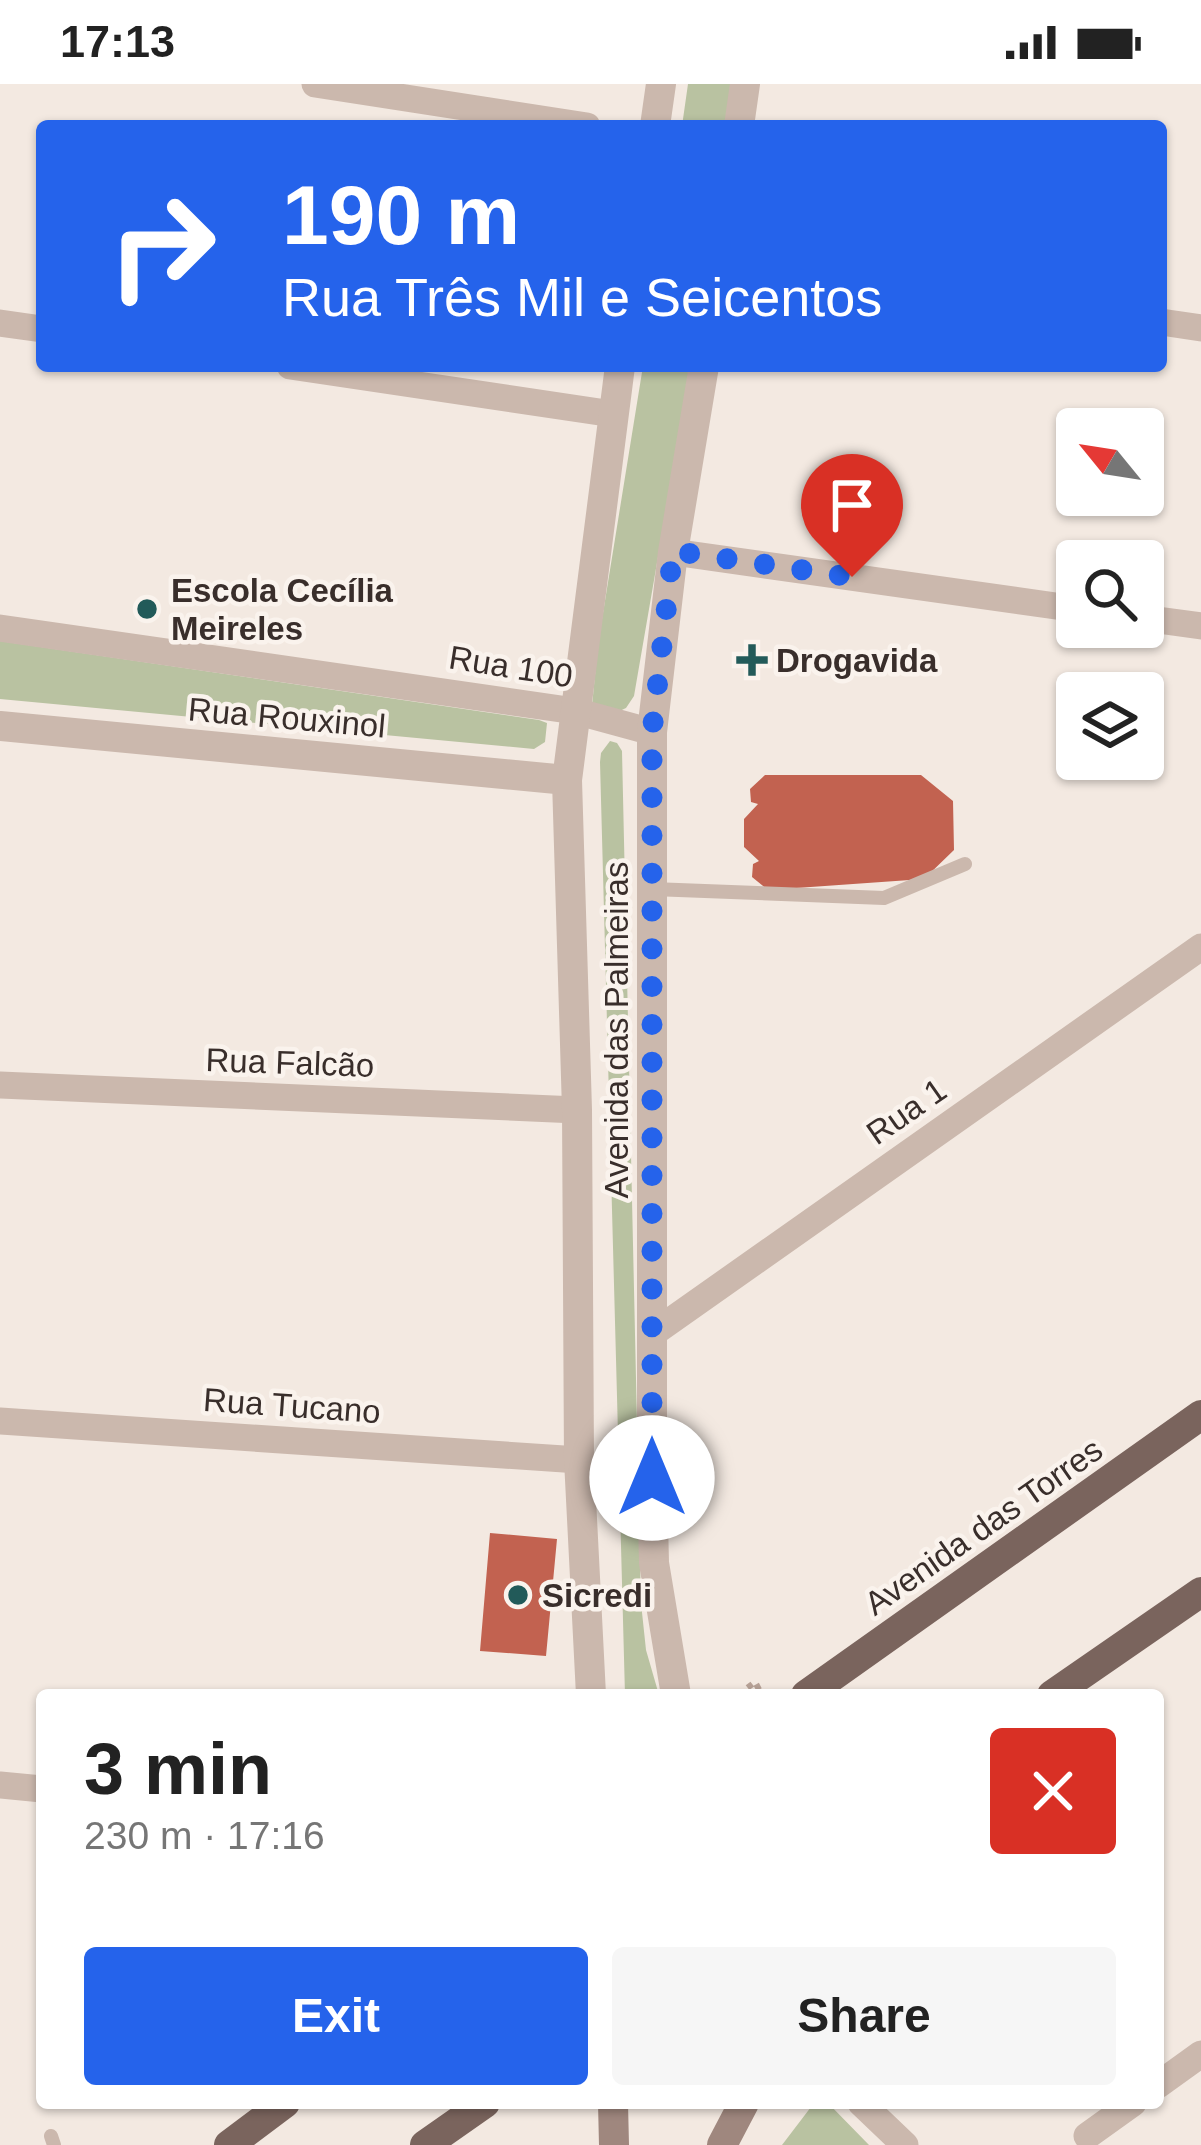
<!DOCTYPE html>
<meta charset="utf-8">
<style>
body{margin:0;font-family:Arial,sans-serif;background:#f6f6f6;color:#222;height:100vh;display:flex;flex-direction:column;font-size:45px;white-space:nowrap}
*{box-sizing:border-box;margin:0}
p{font-size:39px;color:#767676}
.icon{flex:none;width:66px;height:66px;fill:none;stroke:currentColor;stroke-width:2;stroke-linecap:round;stroke-linejoin:round}
.map{position:relative;flex:1;overflow:hidden}
.details{position:absolute;left:36px;top:1605px;width:1128px;height:420px;display:flex;flex-direction:column;background:#fff;border-radius:12px;box-shadow:0 3px 9px #0004}
.details>*{flex:none}
.banner{position:absolute;left:36px;top:36px;width:1131px;height:252px;border-radius:12px;box-shadow:0 3px 9px #0004;background:#2563eb;color:#fff;overflow:hidden}
.needle{width:78px;rotate:300deg}
.controls{position:absolute;left:1056px;top:324px;display:grid;gap:24px}
.controls a{display:grid;place-items:center;width:108px;height:108px;border-radius:12px;background:#fff;box-shadow:0 3px 9px #0004;font-size:60px}
.pin{position:absolute;display:grid;place-items:center;width:102px;height:102px;color:#fff;margin:-123px -51px;border-radius:50% 50% 50% 0;rotate:-45deg;box-shadow:0 0 12px #0007}
.pin .icon{rotate:45deg}
.me{position:absolute;width:132px;margin:-66px;rotate:0deg;stroke-linejoin:round;filter:drop-shadow(0 0 9px #0008)}
.turn{display:flex;align-items:center;gap:42px;height:252px;padding:0 48px;font-size:54px}
.turn .icon{width:156px;height:156px;stroke-width:2.5}
.turn b{display:block;font-size:84px;line-height:102px}
.round{display:grid;place-items:center;flex:none;width:126px;height:126px;border-radius:12px;background:#f6f6f6}
.summary{display:flex;align-items:center;justify-content:space-between;height:204px;padding:0 48px}
h1{font-size:72px;font-weight:700;line-height:90px}
.primary-button{display:flex;gap:24px;margin-top:auto;padding:24px 48px}
.primary-button a{flex:1;height:138px;border-radius:12px;background:#2563eb;color:#fff;font-size:48px;font-weight:700;line-height:138px;text-align:center}
.primary-button a+a{background:#f6f6f6;color:#222}
.status{display:flex;justify-content:space-between;align-items:center;height:84px;padding:0 60px;background:#fff;direction:ltr}
.status svg{height:33px;fill:currentColor}
.map>svg:first-child{display:block}
.green{fill:#b9c2a1}
.building{fill:#c26250}
.lines{fill:none;stroke-linecap:round;stroke-linejoin:round}
.path{stroke:#b7a297;stroke-width:6;stroke-dasharray:6 6;stroke-linecap:butt}
.service{stroke:#cbb8ad;stroke-width:14}
.minor{stroke:#cbb8ad;stroke-width:27}
.tertiary{stroke:#cbb8ad;stroke-width:30}
.secondary{stroke:#9f877e;stroke-width:30}
.primary{stroke:#7a645d;stroke-width:30}
.route{stroke:#2563eb;stroke-width:21;stroke-dasharray:0 37.8}
.poi-dot{fill:#225a59;stroke:#faf3ed;stroke-width:4.5}
.labels{text-anchor:middle;stroke-width:9;stroke-linejoin:round;paint-order:stroke}
.poi-label{font-size:33px;font-weight:bold;fill:#392e2b;stroke:#faf3ed;text-anchor:start}
.street-label{font-size:33px;fill:#392e2b;stroke:#faf3ed}
</style>
<div class="status"><b>17:13</b><svg viewBox="0 0 49 12"><path d="M0 12V9h3v3zM5 12V6h3v6zM10 12V3h3v9zM15 12V0h3v12zM26 1h20v11H26zM47 4h2v5h-2z"/></svg></div>
<div class="map">
<svg width="1201" height="2061" viewBox="0 0 1201 2061">
<rect width="100%" height="100%" fill="#f3e9e1"/>
<path class="green" d="M 688,0 L 734,0 L 731,42 L 682,42 Z
M 643,282 L 691,282 L 634,612 L 626,624 L 611,631 L 592,622 L 598,560 Z
M 0,557 L 539,636 L 547,639 L 545,658 L 534,665 L 0,615 Z
M 610,657 L 617,659 L 622,667 L 641,1519 L 646,1566 L 659,1611 L 625,1611 L 600,678 L 601,669 Z
M 814,2019 L 828,2019 L 869,2061 L 782,2061 Z"/>
<path class="building" d="M 765,691 L 921,691 L 953,717 L 954,766 L 924,795 L 768,806 L 752,793 L 753,780 L 759,777 L 744,763 L 744,735 L 758,720 L 751,718 L 750,705 Z
M 490,1449 L 557,1455 L 546,1572 L 480,1567 Z"/>
<g class="lines">
<path class="path" d="M 738,1611 L 755,1598 L 762,1611"/>
<path class="service" d="M 652,805 L 884,814 L 965,780
M 51,2052 L 54,2061"/>
<path class="minor" d="M 315,0 L 587,42
M 1161,238 L 1201,244
M 0,239 L 42,245
M 290,282 L 613,330
M 673,468 L 1077,525
M 1143,534 L 1201,542
M 0,544 L 575,627 L 652,648
M 0,1001 L 577,1026
M 652,1250 L 1201,863
M 0,1337 L 579,1376
M 0,1701 L 42,1705
M 1158,2001 L 1201,1970
M 861,2019 L 905,2061
M 1087,2052 L 1133,2019"/>
<path class="tertiary" d="M 655,42 L 661,0
M 739,42 L 745,0
M 0,642 L 567,696
M 591,1611 L 579,1376 L 577,1026 L 567,696 L 620,282
M 676,1611 L 654,1479 L 652,1394 L 652,648 L 673,468 L 704,282"/>
<path class="secondary" d="M 613,2019 L 614,2061
M 722,2061 L 744,2019"/>
<path class="primary" d="M 806,1611 L 1201,1331
M 1052,1611 L 1201,1508
M 229,2061 L 285,2019
M 425,2061 L 485,2019"/>
</g>
<g class="lines">
<path class="route" d="M 652,1394 L 652,648 L 673,467 L 852,493"/>
</g>
<g class="poi-dot">
<circle cx="147" cy="525" r="12"/>
<path d="M746 558h12v12h12v12h-12v12h-12v-12h-12v-12h12z"/>
<circle cx="518" cy="1511" r="12"/>
</g>
<g class="labels">
<g class="poi-label">
<text x="171" y="518">Escola Cecília<tspan x="171" dy="38">Meireles</tspan></text>
<text x="776" y="588">Drogavida</text>
<text x="542" y="1523">Sicredi</text>
</g>
<g class="street-label">
<text transform="translate(511 582) rotate(9)" y="12">Rua 100</text>
<text transform="translate(287 633) rotate(5)" y="12">Rua Rouxinol</text>
<text transform="translate(616 946) rotate(-90)" y="12">Avenida das Palmeiras</text>
<text transform="translate(290 978) rotate(2)" y="12">Rua Falcão</text>
<text transform="translate(906 1027) rotate(-35)" y="12">Rua 1</text>
<text transform="translate(292 1321) rotate(4)" y="12">Rua Tucano</text>
<text transform="translate(983 1442) rotate(-35)" y="12">Avenida das Torres</text>
</g>
</g>
</svg>
<div class="controls">
<a><svg class="needle" viewBox="-14 -14 28 28"><path d="M0-13l5 13h-10z" fill="#e53935"/><path d="M0 13l5-13h-10z" fill="#767676"/></svg></a>
<a><svg class="icon" aria-label="search" viewBox="0 0 24 24"><circle cx="10" cy="10" r="6"/><path d="M15 15l6 6"/></svg></a>
<a><svg class="icon" aria-label="layers" viewBox="0 0 24 24"><path d="M12 4l9 5-9 5-9-5zM3 14l9 5 9-5"/></svg></a>
</div>
<div class="pin" style="left:852px;top:493px;background:#d93025"><svg class="icon" aria-label="arrive" viewBox="0 0 24 24"><path d="M6 21V4h12l-3 4 3 4H6"/></svg></div>
<svg class="me" style="left:652px;top:1394px" viewBox="-20 -20 40 40"><circle r="19" fill="#fff"/><path d="M0-13L10 11 0 6-10 11z" fill="#2563eb"/></svg>
<div class="banner">
<div class="turn"><svg class="icon" aria-label="right" viewBox="0 0 24 24"><path d="M7 20v-9h11M14 6l5 5-5 5"/></svg><div><b>190 m</b>Rua Três Mil e Seicentos</div></div>
</div>
<section class="details">
<div class="summary"><div><h1>3 min</h1><p>230 m · 17:16</p></div><a class="round" style="background:#d93025;color:#fff"><svg class="icon" aria-label="close" viewBox="0 0 24 24"><path d="M6 6l12 12M18 6L6 18"/></svg></a></div>
<div class="primary-button"><a>Exit</a><a>Share</a></div>
</section>
</div>
